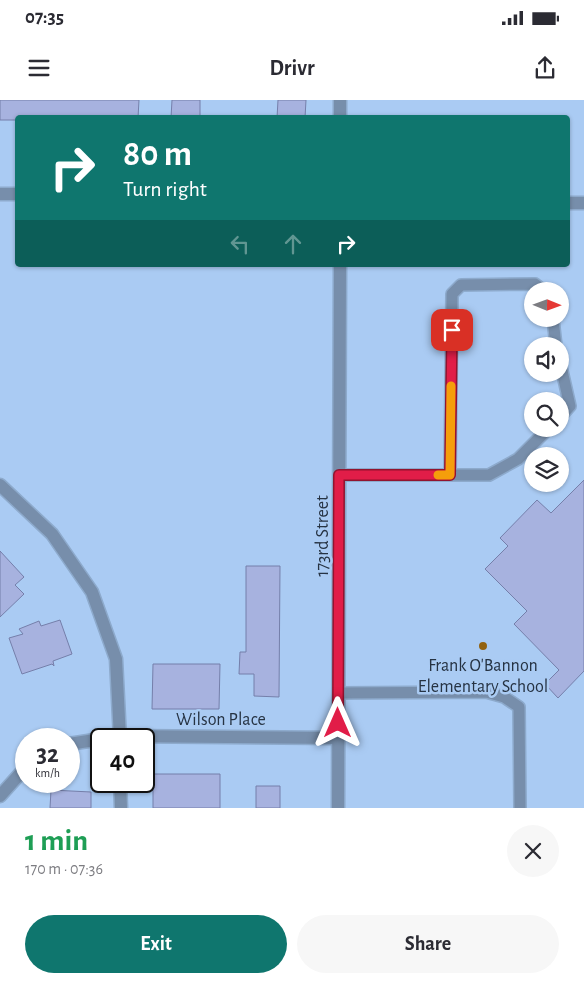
<!DOCTYPE html>
<meta charset="utf-8">
<style>
body{margin:0;font-family:"Alegreya Sans",sans-serif;background:#f7f7f7;color:#2b2b33;height:100vh;display:flex;flex-direction:column;font-size:19px;white-space:nowrap}
*{box-sizing:border-box;margin:0}
p{font-size:16px;color:#7c7c81}
.icon{flex:none;width:28px;height:28px;fill:none;stroke:currentColor;stroke-width:2;stroke-linecap:round;stroke-linejoin:round}
.map{position:relative;height:708px;overflow:hidden}
.sheet{display:flex;flex-direction:column;background:#fff;flex:1}
.sheet>*{flex:none}
.guide{position:absolute;left:15px;top:15px;width:555px;height:152px;border-radius:5px;box-shadow:0 1px 4px #0004;background:#0f766e;color:#fff;overflow:hidden}
.needle{width:32px;rotate:91deg}
.controls{position:absolute;left:524px;top:182px;display:grid;gap:10px}
.controls a{display:grid;place-items:center;width:45px;height:45px;border-radius:50%;background:#fff;box-shadow:0 1px 4px #0004;font-size:25px}
.speed{position:absolute;left:15px;top:628px;display:flex;gap:10px;font-size:25px;font-weight:700;text-align:center}
.speed>*{display:grid;place-content:center;width:65px;height:65px;border-radius:50%;background:#fff;box-shadow:0 1px 4px #0004;line-height:1}
.speed small{font-size:12px;font-weight:400}
.speed .limit{border:2px solid #111;border-radius:8px;background:#fff;color:#111}
.pin{position:absolute;display:grid;place-items:center;width:42px;height:42px;color:#fff;margin:-21px;border-radius:10px;box-shadow:0 2px 8px #0006}
.me{position:absolute;width:55px;margin:-28px;rotate:0deg;stroke-linejoin:round;filter:drop-shadow(0 0 4px #0008)}
.turn{display:flex;align-items:center;gap:18px;height:105px;padding:0 25px;font-size:22px}
.turn .icon{width:65px;height:65px;stroke-width:2.5}
.turn b{display:block;font-size:35px;line-height:42px}
.lanes{display:flex;align-items:center;height:48px;padding:0 25px;background:#0003;justify-content:center;gap:25px;direction:ltr}
.lanes .off{opacity:.35}
.round{display:grid;place-items:center;flex:none;width:52px;height:52px;border-radius:26px;background:#f7f7f7}
.overview{display:flex;align-items:center;justify-content:space-between;height:85px;padding:0 25px}
h1{font-size:30px;font-weight:700;line-height:38px;color:#1e9e55}
.cta{display:flex;gap:10px;margin-top:auto;padding:10px 25px}
.cta a{flex:1;height:58px;border-radius:30px;background:#0f766e;color:#fff;font-size:20px;font-weight:700;line-height:58px;text-align:center}
.cta a+a{background:#f7f7f7;color:#2b2b33}
.status{display:flex;justify-content:space-between;align-items:center;height:35px;padding:0 25px;background:#fff;direction:ltr}
.status svg{height:14px;fill:currentColor}
header{display:flex;justify-content:space-between;align-items:center;height:65px;padding:0 25px;background:#fff;font-size:22px;font-weight:700}
.map>svg:first-child{display:block}
.building{fill:#a7b2df;stroke:#757faa}
.lines{fill:none;stroke-linecap:round;stroke-linejoin:round}
.service-casing{stroke:#8daacc;stroke-width:14}
.minor-casing{stroke:#8daacc;stroke-width:15}
.tertiary-casing{stroke:#8daacc;stroke-width:15}
.service{stroke:#778eab;stroke-width:11}
.minor{stroke:#778eab;stroke-width:12}
.tertiary{stroke:#778eab;stroke-width:12}
.route-casing{stroke:#92132f;stroke-width:12}
.route{stroke:#e11d48;stroke-width:9}
.slow{stroke:#f59e0b;stroke-width:9}
.poi-dot{fill:#926210;stroke:#aacbf3;stroke-width:2}
.labels{text-anchor:middle;stroke-width:5;stroke-linejoin:round;paint-order:stroke}
.street-label{font-size:18px;fill:#263343;stroke:#aacbf3}
.poi-label{font-size:18px;fill:#263343;stroke:#aacbf3}
</style>
<div class="status"><b>07:35</b><svg viewBox="0 0 49 12"><path d="M0 12V9h3v3zM5 12V6h3v6zM10 12V3h3v9zM15 12V0h3v12zM26 1h20v11H26zM47 4h2v5h-2z"/></svg></div>
<header><svg class="icon" aria-label="menu" viewBox="0 0 24 24"><path d="M4 6h16M4 12h16M4 18h16"/></svg>Drivr<svg class="icon" aria-label="share" viewBox="0 0 24 24"><path d="M12 15V3M7 8l5-5 5 5M5 13v7h14v-7"/></svg></header>
<div class="map">
<svg width="584" height="708" viewBox="0 0 584 708">
<rect width="100%" height="100%" fill="#aacbf3"/>
<path class="building" d="M 0,0 L 139,0 L 138,18 L 18,18 L 18,20 L 0,20 Z
M 172,0 L 200,0 L 200,18 L 171,18 Z
M 278,0 L 306,0 L 305,18 L 277,18 Z
M 584,380 L 584,571 L 558,598 L 545,584 L 559,570 L 514,524 L 527,511 L 485,469 L 508,446 L 500,438 L 537,400 L 551,413 Z
M 0,451 L 24,477 L 15,485 L 24,494 L 0,517 Z
M 246,466 L 280,466 L 279,597 L 254,596 L 254,574 L 239,574 L 240,552 L 246,552 Z
M 60,520 L 72,554 L 53,561 L 54,566 L 52,564 L 22,574 L 9,538 L 23,534 L 19,529 L 39,521 L 41,526 Z
M 153,564 L 220,564 L 219,609 L 152,609 Z
M 153,674 L 220,674 L 220,708 L 153,708 Z
M 256,686 L 280,686 L 280,708 L 256,708 Z
M 51,690 L 91,692 L 91,708 L 50,708 Z"/>
<g class="lines">
<defs>
<path id="service" d="M 553,219 L 556,246
M 560,262 L 570,306 L 560,317
M 339,375 L 489,375 L 518,359 L 548,329
M 450,375 L 452,194 L 461,185 L 535,184 L 544,191
M 339,593 L 486,592 L 504,597 L 519,607 L 520,708"/>
<path id="minor" d="M 0,385 L 52,434 L 92,492 L 116,559 L 120,639
M 104,639 L 120,636 L 338,638
M 69,644 L 101,639
M 120,681 L 121,708
M 0,696 L 26,667"/>
<path id="tertiary" d="M 340,18 L 340,0
M 0,94 L 18,94
M 568,103 L 584,103
M 338,708 L 340,165"/>
</defs>
<use href="#service" class="service-casing"/>
<use href="#minor" class="minor-casing"/>
<use href="#tertiary" class="tertiary-casing"/>
<use href="#service" class="service"/>
<use href="#minor" class="minor"/>
<use href="#tertiary" class="tertiary"/>
</g>
<g class="lines">
<defs>
<path id="route" d="M 338,623 L 339,375 L 450,375 L 452,230"/>
</defs>
<use href="#route" class="route-casing"/>
<use href="#route" class="route"/>
<path class="slow" d="M 438,375 L 450,375 L 451,286"/>
</g>
<circle class="poi-dot" cx="483" cy="546" r="5"/>
<g class="labels">
<g class="street-label">
<text transform="translate(322 436) rotate(-90)" y="6">173rd Street</text>
<text x="221" y="625">Wilson Place</text>
</g>
<g class="poi-label">
<text x="483" y="571">Frank O'Bannon<tspan x="483" dy="21">Elementary School</tspan></text>
</g>
</g>
</svg>
<div class="controls">
<a><svg class="needle" viewBox="-14 -14 28 28"><path d="M0-13l5 13h-10z" fill="#e53935"/><path d="M0 13l5-13h-10z" fill="#7c7c81"/></svg></a>
<a><svg class="icon" aria-label="sound" viewBox="0 0 24 24"><path d="M4 9h4l5-4v14l-5-4H4zM17 9q2 3 0 6"/></svg></a>
<a><svg class="icon" aria-label="search" viewBox="0 0 24 24"><circle cx="10" cy="10" r="6"/><path d="M15 15l6 6"/></svg></a>
<a><svg class="icon" aria-label="layers" viewBox="0 0 24 24"><path d="M12 4l9 5-9 5-9-5zM3 14l9 5 9-5"/></svg></a>
</div>
<div class="speed"><div>32<small>km/h</small></div><div class="limit">40</div></div>
<div class="pin" style="left:452px;top:230px;background:#d93025"><svg class="icon" aria-label="arrive" viewBox="0 0 24 24"><path d="M6 21V4h12l-3 4 3 4H6"/></svg></div>
<svg class="me" style="left:338px;top:623px" viewBox="-20 -20 40 40"><path d="M0-17L14 15 0 8-14 15z" fill="#e11d48" stroke="#fff" stroke-width="4"/></svg>
<div class="guide">
<div class="turn"><svg class="icon" aria-label="right" viewBox="0 0 24 24"><path d="M7 20v-9h11M14 6l5 5-5 5"/></svg><div><b>80 m</b>Turn right</div></div>
<div class="lanes"><svg class="icon off" aria-label="left" viewBox="0 0 24 24"><path d="M17 20v-9H6M10 6l-5 5 5 5"/></svg><svg class="icon off" aria-label="ahead" viewBox="0 0 24 24"><path d="M12 20V5M6 11l6-6 6 6"/></svg><svg class="icon" aria-label="right" viewBox="0 0 24 24"><path d="M7 20v-9h11M14 6l5 5-5 5"/></svg></div>
</div>
</div>
<section class="sheet">
<div class="overview"><div><h1>1 min</h1><p>170 m · 07:36</p></div><a class="round"><svg class="icon" aria-label="close" viewBox="0 0 24 24"><path d="M6 6l12 12M18 6L6 18"/></svg></a></div>
<div class="cta"><a>Exit</a><a>Share</a></div>
</section>
